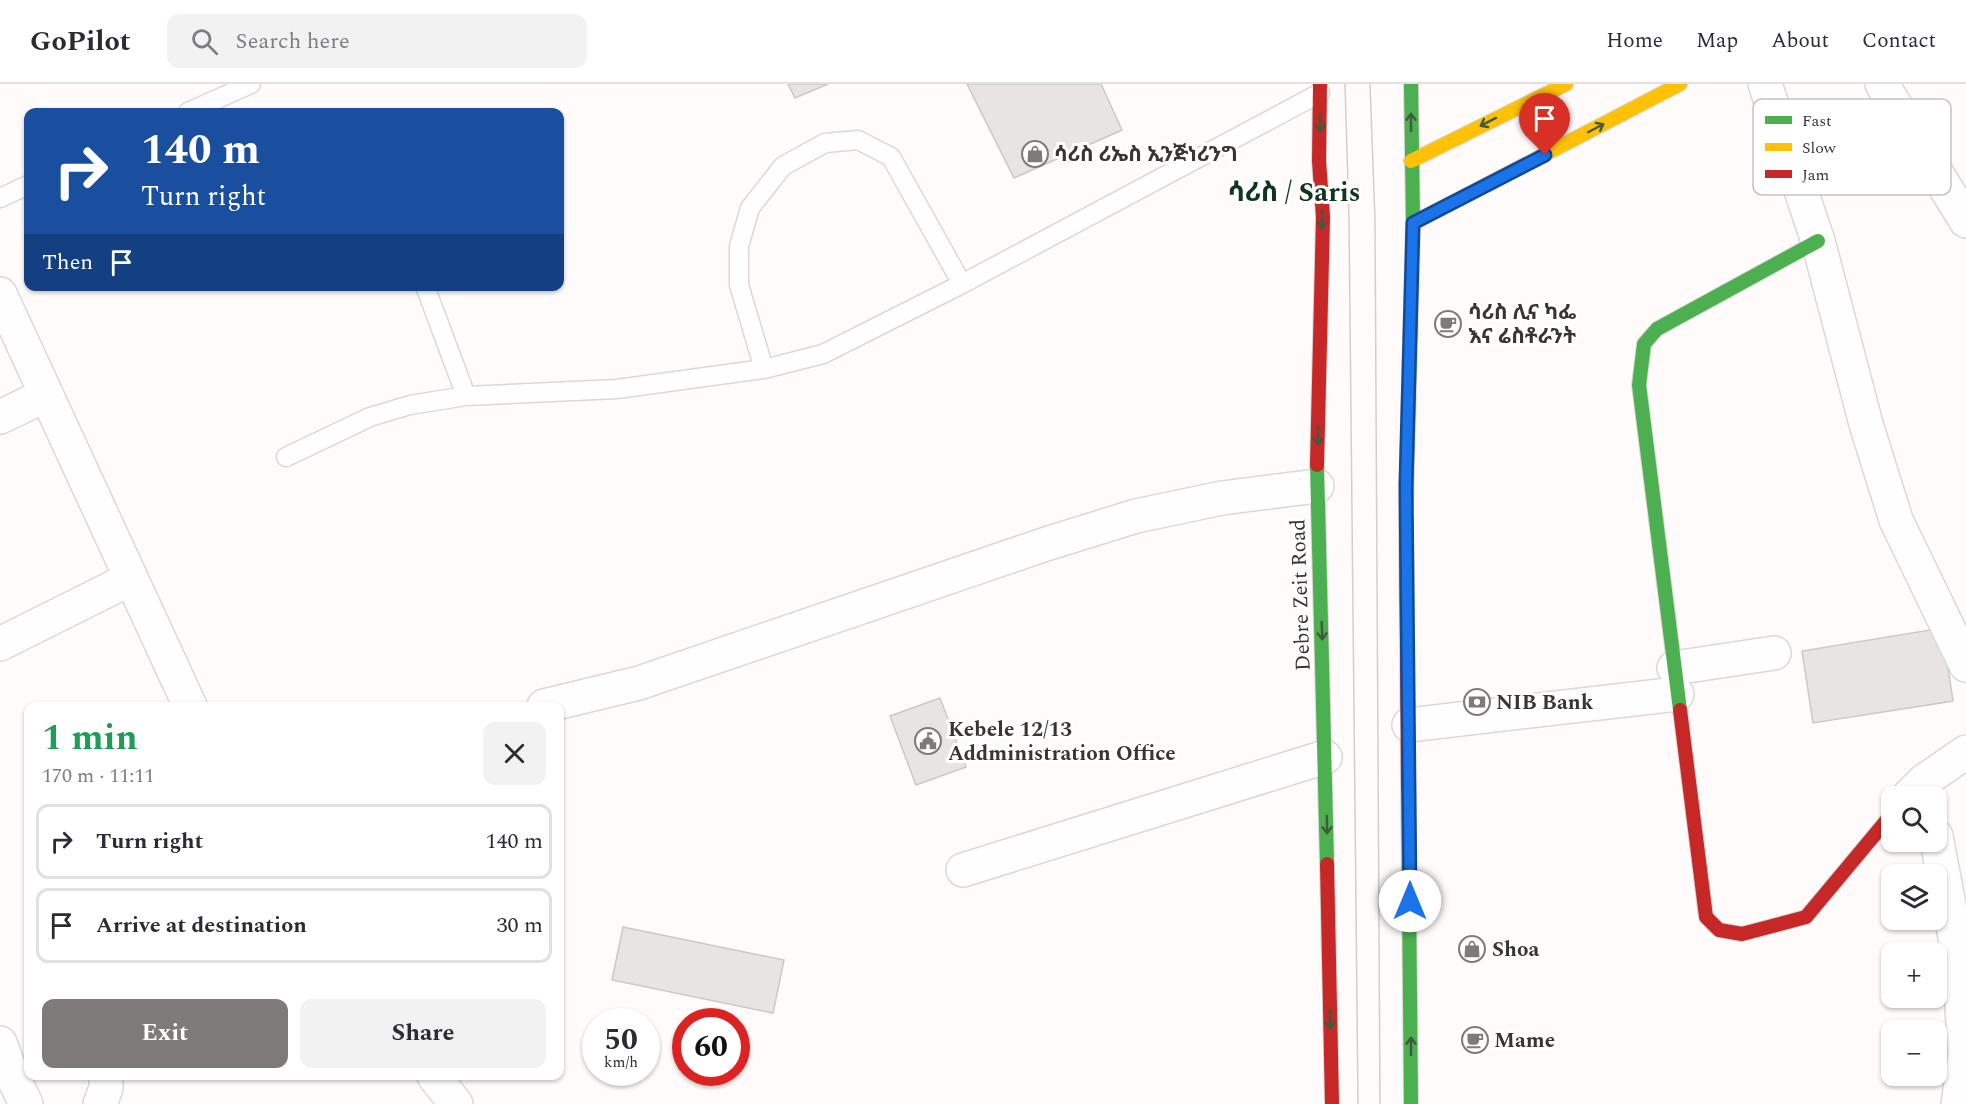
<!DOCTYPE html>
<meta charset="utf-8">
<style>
body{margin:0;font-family:Spectral,"Noto Sans Ethiopic",serif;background:#f2f2f3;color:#2b2b33;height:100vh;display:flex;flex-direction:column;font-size:22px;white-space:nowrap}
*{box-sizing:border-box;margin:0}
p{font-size:20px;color:#7c7c81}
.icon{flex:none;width:33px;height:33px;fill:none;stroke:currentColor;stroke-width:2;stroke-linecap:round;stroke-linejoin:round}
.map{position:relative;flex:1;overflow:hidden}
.side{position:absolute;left:24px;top:618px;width:540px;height:378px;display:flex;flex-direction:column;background:#fff;border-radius:12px;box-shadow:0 2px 4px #0004}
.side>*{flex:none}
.guide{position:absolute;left:24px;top:24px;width:540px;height:183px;border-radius:12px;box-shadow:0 2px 4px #0004;background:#1a4fa0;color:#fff;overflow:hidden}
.fabs{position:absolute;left:1881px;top:702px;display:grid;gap:12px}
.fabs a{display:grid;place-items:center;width:66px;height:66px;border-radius:12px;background:#fff;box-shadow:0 2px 4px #0004;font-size:30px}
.speed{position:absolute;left:582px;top:924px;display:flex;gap:12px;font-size:30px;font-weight:700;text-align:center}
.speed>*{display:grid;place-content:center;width:78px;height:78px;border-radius:50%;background:#fff;box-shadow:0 2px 4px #0004;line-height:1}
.speed small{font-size:15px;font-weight:400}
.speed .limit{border:9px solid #d22;background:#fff;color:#111}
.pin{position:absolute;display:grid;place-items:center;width:51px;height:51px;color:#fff;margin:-62px -26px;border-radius:50% 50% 50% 0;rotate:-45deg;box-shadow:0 0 6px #0007}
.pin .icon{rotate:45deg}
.me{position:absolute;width:66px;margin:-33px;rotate:0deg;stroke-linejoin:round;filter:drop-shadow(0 0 4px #0008)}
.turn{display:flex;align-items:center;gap:21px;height:126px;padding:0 18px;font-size:27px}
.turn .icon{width:78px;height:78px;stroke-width:2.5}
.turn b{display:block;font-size:42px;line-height:51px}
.then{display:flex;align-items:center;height:57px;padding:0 18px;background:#0003;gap:12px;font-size:22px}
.round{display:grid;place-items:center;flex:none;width:63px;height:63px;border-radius:12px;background:#f2f2f3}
.headline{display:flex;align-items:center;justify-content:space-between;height:102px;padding:0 18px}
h1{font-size:36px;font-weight:700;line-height:45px;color:#1e9e55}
.button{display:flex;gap:12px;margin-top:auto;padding:12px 18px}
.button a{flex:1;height:69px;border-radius:12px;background:#7e7a79;color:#fff;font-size:24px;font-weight:700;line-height:69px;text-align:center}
.button a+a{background:#f2f2f3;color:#2b2b33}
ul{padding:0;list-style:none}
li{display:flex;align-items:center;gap:18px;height:75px;margin:0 12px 9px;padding:0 6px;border:3px solid #e1e1e2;border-radius:12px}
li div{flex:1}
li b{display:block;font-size:22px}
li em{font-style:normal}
header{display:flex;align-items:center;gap:36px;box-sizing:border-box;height:84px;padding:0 30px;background:#fff;border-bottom:2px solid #e1e1e2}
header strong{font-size:28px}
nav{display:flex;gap:33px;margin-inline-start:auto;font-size:21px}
.search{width:420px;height:54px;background:#f2f2f3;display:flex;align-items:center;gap:15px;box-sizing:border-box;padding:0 21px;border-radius:12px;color:#7c7c81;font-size:22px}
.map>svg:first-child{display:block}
.building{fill:#e7e4e3;stroke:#cbc8c6;stroke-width:1.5}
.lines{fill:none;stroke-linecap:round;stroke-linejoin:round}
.lane-casing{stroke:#dbd8d7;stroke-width:21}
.street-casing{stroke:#dbd8d7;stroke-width:36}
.fast-casing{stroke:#dbd8d7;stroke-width:16}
.slow-casing{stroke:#dbd8d7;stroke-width:16}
.jam-casing{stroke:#dbd8d7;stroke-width:16}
.lane{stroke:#fffefe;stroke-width:18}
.street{stroke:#fffefe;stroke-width:33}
.fast{stroke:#4caf50;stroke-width:14}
.slow{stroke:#ffc107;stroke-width:14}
.jam{stroke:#c62828;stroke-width:14}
.tram{stroke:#cfcfcf;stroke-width:1.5}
.oneway{stroke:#3f5a3c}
.route-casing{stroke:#114b97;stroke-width:15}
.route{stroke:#1a73e8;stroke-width:10}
.labels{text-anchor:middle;stroke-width:6;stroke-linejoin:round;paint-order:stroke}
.poi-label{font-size:21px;font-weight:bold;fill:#393533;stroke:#fff;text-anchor:start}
.street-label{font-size:21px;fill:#393533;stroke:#fff}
.district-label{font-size:27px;font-weight:bold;fill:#0f351d;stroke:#fff}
.key{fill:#fff;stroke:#c4c2c2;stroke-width:1.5}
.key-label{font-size:16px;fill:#393533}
</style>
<header>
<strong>GoPilot</strong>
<div class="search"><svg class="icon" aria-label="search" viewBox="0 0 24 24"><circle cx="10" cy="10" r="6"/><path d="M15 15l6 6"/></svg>Search here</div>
<nav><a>Home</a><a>Map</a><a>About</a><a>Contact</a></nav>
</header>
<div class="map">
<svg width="1966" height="1020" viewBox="0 0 1966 1020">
<rect width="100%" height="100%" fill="#fefbfa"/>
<path class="building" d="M 788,0 L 828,0 L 795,14 Z
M 967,0 L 1101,0 L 1122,46 L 1014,94 Z
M 1942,544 L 1953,617 L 1813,639 L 1802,567 Z
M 940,614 L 966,683 L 916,701 L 890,632 Z
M 623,843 L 784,876 L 773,929 L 612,896 Z"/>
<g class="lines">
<defs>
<path id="lane" d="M 188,28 L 251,0
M 0,114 L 28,101
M 425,202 L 466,312
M 764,285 L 739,201 L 739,162 L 750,124 L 783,82 L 825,59 L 858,56 L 891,73 L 962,200
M 286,373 L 370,333 L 410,321 L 466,312 L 617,305 L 764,285 L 823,270 L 962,200 L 1320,9"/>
<path id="street" d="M 1765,0 L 1818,157 L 1866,340 L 1896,436 L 1966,581
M 1882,0 L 1966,137
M 0,210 L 190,622
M 0,333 L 46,311
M 0,560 L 130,495
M 1674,584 L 1774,569
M 544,622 L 639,599 L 1046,460 L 1136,432 L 1222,414 L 1317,402
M 1409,641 L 1677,610
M 1909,712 L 1924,697 L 1966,668
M 1936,752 L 1959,874 L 1965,971 L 1958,1020
M 963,786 L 1325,673
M 0,959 L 11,989 L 26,1020
M 434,992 L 456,1020
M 100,1020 L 106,1004 L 106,992"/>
<path id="fast" d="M 1317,381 L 1327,780
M 1406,426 L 1413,139 L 1411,0
M 1680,626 L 1639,301 L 1644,260 L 1657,245 L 1818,157
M 1408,706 L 1411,1020"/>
<path id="slow" d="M 1411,77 L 1566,0
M 1413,139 L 1680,0"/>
<path id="jam" d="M 1317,381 L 1323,133 L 1319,77 L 1320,0
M 1406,426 L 1408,706
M 1680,626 L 1706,833 L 1719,846 L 1742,850 L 1806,833 L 1892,730
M 1327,780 L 1332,1020"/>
</defs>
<use href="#lane" class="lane-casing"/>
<use href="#street" class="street-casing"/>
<use href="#fast" class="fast-casing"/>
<use href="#slow" class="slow-casing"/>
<use href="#jam" class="jam-casing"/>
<use href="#lane" class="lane"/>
<use href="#street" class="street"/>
<use href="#fast" class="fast"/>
<use href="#slow" class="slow"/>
<use href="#jam" class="jam"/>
<path class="tram" d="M 1345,0 L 1349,135 L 1358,1020
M 1370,0 L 1375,136 L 1380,1020"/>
</g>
<defs><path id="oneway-shaft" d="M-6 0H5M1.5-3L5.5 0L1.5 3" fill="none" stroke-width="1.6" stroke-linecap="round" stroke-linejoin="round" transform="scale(1.5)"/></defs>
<g class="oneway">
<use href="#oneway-shaft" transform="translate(1411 38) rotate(-90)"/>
<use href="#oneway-shaft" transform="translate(1488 38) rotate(153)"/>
<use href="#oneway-shaft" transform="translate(1320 39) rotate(91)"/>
<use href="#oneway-shaft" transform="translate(1596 44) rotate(-28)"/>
<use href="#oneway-shaft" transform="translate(1322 136) rotate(90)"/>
<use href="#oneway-shaft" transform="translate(1318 352) rotate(91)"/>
<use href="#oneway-shaft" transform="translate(1322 547) rotate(88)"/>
<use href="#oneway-shaft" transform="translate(1327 741) rotate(89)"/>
<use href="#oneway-shaft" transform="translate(1330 936) rotate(89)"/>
<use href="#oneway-shaft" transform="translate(1411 962) rotate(-90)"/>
</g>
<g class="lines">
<defs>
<path id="route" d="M 1410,817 L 1406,400 L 1413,139 L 1545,71"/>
</defs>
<use href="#route" class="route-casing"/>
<use href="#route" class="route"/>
</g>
<defs>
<symbol id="shop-ring" viewBox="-11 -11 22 22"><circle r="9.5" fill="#fff" stroke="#7e7a79" stroke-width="1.5"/><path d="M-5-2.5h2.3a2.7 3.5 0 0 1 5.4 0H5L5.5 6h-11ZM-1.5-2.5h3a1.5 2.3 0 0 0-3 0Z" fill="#7e7a79"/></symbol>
<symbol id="cafe-ring" viewBox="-11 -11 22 22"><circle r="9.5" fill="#fff" stroke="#7e7a79" stroke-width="1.5"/><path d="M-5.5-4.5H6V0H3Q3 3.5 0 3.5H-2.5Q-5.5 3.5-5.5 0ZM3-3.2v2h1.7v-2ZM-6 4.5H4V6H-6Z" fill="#7e7a79"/></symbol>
<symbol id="bank-ring" viewBox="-11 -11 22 22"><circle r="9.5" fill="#fff" stroke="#7e7a79" stroke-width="1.5"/><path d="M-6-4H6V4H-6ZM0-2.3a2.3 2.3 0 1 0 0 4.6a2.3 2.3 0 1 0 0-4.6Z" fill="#7e7a79"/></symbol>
<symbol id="civic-ring" viewBox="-11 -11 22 22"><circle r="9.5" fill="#fff" stroke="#7e7a79" stroke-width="1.5"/><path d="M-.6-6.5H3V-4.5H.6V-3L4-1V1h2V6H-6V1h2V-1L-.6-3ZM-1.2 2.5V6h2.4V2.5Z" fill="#7e7a79"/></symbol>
</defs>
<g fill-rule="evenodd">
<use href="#shop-ring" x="1020" y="55" width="30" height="30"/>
<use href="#cafe-ring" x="1433" y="225" width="30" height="30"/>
<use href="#bank-ring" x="1462" y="603" width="30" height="30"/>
<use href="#civic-ring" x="913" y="642" width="30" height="30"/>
<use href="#shop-ring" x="1457" y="850" width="30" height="30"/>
<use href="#cafe-ring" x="1460" y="941" width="30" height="30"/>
</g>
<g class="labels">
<g class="poi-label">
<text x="1054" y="77">ሳሪስ ሪኤስ ኢንጅነሪንግ</text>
<text x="1468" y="235">ሳሪስ ሊና ካፌ<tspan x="1468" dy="24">እና ሬስቶራንት</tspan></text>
<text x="1496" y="625">NIB Bank</text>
<text x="948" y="652">Kebele 12/13<tspan x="948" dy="24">Addministration Office</tspan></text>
<text x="1492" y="872">Shoa</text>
<text x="1494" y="963">Mame</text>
</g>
<g class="street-label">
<text transform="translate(1300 511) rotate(-92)" y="7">Debre Zeit Road</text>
</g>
<g class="district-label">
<text x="1294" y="117">ሳሪስ / Saris</text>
</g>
</g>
<rect x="1753" y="15" width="198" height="96" rx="9" class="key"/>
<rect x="1765" y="32" width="27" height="8" fill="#4caf50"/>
<rect x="1765" y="59" width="27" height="8" fill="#ffc107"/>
<rect x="1765" y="86" width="27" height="8" fill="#c62828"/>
<g class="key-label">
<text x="1802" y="42">Fast</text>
<text x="1802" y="69">Slow</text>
<text x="1802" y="96">Jam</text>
</g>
</svg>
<div class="fabs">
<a><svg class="icon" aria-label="search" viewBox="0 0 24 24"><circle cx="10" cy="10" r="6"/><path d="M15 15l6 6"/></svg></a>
<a><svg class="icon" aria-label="layers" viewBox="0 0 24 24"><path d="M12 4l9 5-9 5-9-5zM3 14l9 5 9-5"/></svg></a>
<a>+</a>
<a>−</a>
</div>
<div class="speed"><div>50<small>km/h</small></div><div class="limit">60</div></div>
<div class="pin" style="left:1545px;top:71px;background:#d93025"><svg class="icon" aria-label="arrive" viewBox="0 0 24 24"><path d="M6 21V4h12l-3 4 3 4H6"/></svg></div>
<svg class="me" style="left:1410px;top:817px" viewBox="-20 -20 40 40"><circle r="19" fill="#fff"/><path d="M0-13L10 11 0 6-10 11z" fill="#1a73e8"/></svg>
<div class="guide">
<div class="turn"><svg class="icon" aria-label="right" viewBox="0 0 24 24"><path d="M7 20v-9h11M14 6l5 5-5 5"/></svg><div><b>140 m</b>Turn right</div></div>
<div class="then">Then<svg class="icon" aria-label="arrive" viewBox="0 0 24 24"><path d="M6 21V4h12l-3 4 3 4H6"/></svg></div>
</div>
<section class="side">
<div class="headline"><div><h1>1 min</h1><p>170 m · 11:11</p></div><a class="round"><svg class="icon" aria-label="close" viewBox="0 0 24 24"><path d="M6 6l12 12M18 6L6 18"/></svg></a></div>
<ul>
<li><svg class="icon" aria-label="right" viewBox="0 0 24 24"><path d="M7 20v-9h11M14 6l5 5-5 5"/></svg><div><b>Turn right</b></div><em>140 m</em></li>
<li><svg class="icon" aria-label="arrive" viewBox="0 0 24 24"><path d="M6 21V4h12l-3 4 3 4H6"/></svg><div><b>Arrive at destination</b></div><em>30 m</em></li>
</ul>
<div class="button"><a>Exit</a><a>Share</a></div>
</section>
</div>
